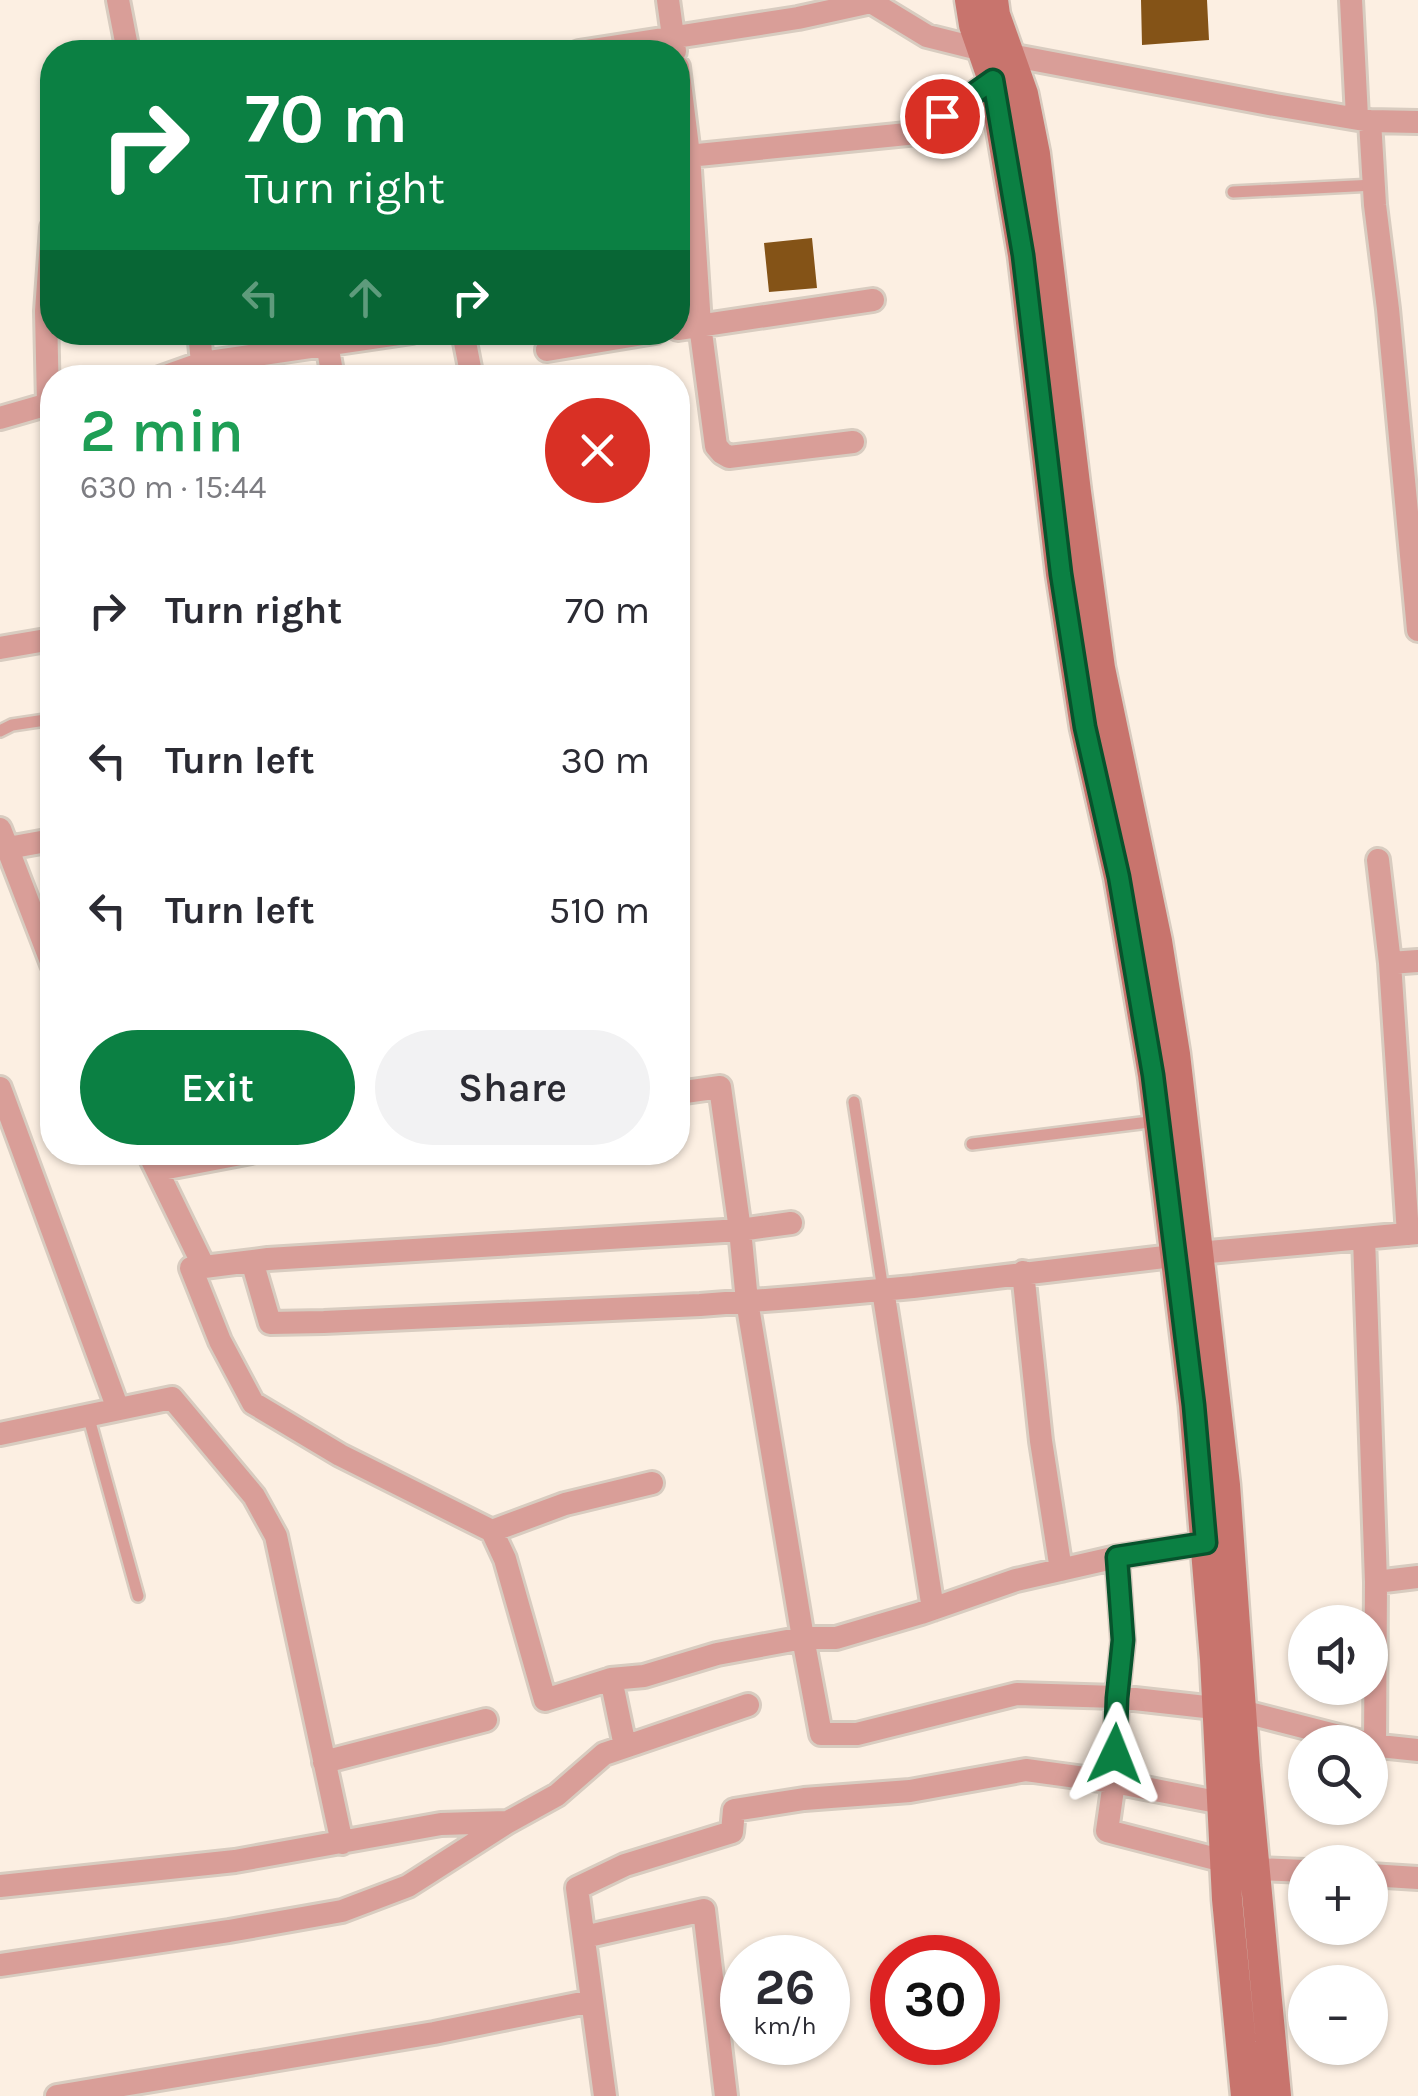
<!DOCTYPE html>
<meta charset="utf-8">
<style>
body{margin:0;font-family:Karla,sans-serif;background:#f2f2f3;color:#2b2b33;height:100vh;display:flex;flex-direction:column;font-size:38px;white-space:nowrap}
*{box-sizing:border-box;margin:0}
p{font-size:32px;color:#7c7c81}
.icon{flex:none;width:55px;height:55px;fill:none;stroke:currentColor;stroke-width:2;stroke-linecap:round;stroke-linejoin:round}
.map{position:relative;flex:1;overflow:hidden}
.drawer{position:absolute;left:40px;top:365px;width:650px;height:800px;display:flex;flex-direction:column;background:#fff;border-radius:40px;box-shadow:0 2px 8px #0004}
.drawer>*{flex:none}
.banner{position:absolute;left:40px;top:40px;width:650px;height:305px;border-radius:40px;box-shadow:0 2px 8px #0004;background:#0b8043;color:#fff;overflow:hidden}
.fabs{position:absolute;left:1288px;top:1605px;display:grid;gap:20px}
.fabs a{display:grid;place-items:center;width:100px;height:100px;border-radius:50%;background:#fff;box-shadow:0 2px 8px #0004;font-size:50px}
.speed{position:absolute;left:720px;top:1935px;display:flex;gap:20px;font-size:50px;font-weight:700;text-align:center}
.speed>*{display:grid;place-content:center;width:130px;height:130px;border-radius:50%;background:#fff;box-shadow:0 2px 8px #0004;line-height:1}
.speed small{font-size:25px;font-weight:400}
.speed .limit{border:15px solid #d22;background:#fff;color:#111}
.pin{position:absolute;display:grid;place-items:center;width:85px;height:85px;color:#fff;margin:-42px;border:5px solid #fff;border-radius:50%;box-shadow:0 2px 10px #0007}
.me{position:absolute;width:110px;margin:-55px;rotate:2deg;stroke-linejoin:round;filter:drop-shadow(0 0 8px #0008)}
.turn{display:flex;align-items:center;gap:35px;height:210px;padding:0 40px;font-size:45px}
.turn .icon{width:130px;height:130px;stroke-width:2.5}
.turn b{display:block;font-size:70px;line-height:85px}
.lanes{display:flex;align-items:center;height:95px;padding:0 40px;background:#0003;justify-content:center;gap:50px;direction:ltr}
.lanes .off{opacity:.35}
.round{display:grid;place-items:center;flex:none;width:105px;height:105px;border-radius:52px;background:#f2f2f3}
.summary{display:flex;align-items:center;justify-content:space-between;height:170px;padding:0 40px}
h1{font-size:60px;font-weight:600;line-height:75px;color:#1e9e55}
.action{display:flex;gap:20px;margin-top:auto;padding:20px 40px}
.action a{flex:1;height:115px;border-radius:60px;background:#0b8043;color:#fff;font-size:40px;font-weight:600;line-height:115px;text-align:center}
.action a+a{background:#f2f2f3;color:#2b2b33}
ul{padding:0;list-style:none}
li{display:flex;align-items:center;gap:30px;height:150px;padding:0 40px}
li div{flex:1}
li b{display:block;font-size:38px}
li em{font-style:normal}
.map>svg:first-child{display:block}
.building{fill:#845317}
.lines{fill:none;stroke-linecap:round;stroke-linejoin:round}
.lane-casing{stroke:#d8ccc0;stroke-width:16}
.street-casing{stroke:#d8ccc0;stroke-width:28}
.secondary-casing{stroke:#d8ccc0;stroke-width:35}
.lane{stroke:#d99e98;stroke-width:11}
.street{stroke:#d99e98;stroke-width:22}
.secondary{stroke:#c8746d;stroke-width:30}
.route-casing{stroke:#07532c;stroke-width:25}
.route{stroke:#0b8043;stroke-width:18}
</style>
<div class="map">
<svg width="1418" height="2096" viewBox="0 0 1418 2096">
<rect width="100%" height="100%" fill="#fcefe2"/>
<path class="building" d="M 1141,0 L 1207,0 L 1209,40 L 1142,45 Z
M 812,238 L 817,288 L 769,292 L 764,243 Z"/>
<g class="lines">
<defs>
<path id="lane" d="M 1233,192 L 1374,185
M 0,731 L 12,725 L 52,719
M 854,1102 L 883,1290
M 972,1144 L 1157,1121
M 88,1415 L 138,1596"/>
<path id="street" d="M 118,0 L 128,52
M 668,0 L 675,51
M 868,0 L 927,36 L 983,50 L 1275,105 L 1370,121 L 1418,122
M 1351,0 L 1357,117
M 579,52 L 798,18 L 871,2
M 678,67 L 689,155 L 700,325 L 716,446 L 722,453 L 729,457 L 853,442
M 1370,121 L 1375,205 L 1388,309 L 1418,630
M 678,157 L 917,133 L 993,80
M 678,329 L 873,300
M 199,332 L 202,363
M 325,332 L 333,378
M 463,332 L 472,378
M 547,350 L 655,332
M 160,378 L 202,363 L 412,332
M 48,404 L 46,311 L 52,228
M 0,418 L 52,403
M 0,648 L 52,639
M 0,829 L 52,964
M 8,848 L 52,840
M 1378,860 L 1390,963
M 0,1088 L 118,1409
M 678,1093 L 720,1087 L 740,1230 L 747,1301 L 803,1638 L 821,1734 L 857,1734 L 1017,1694 L 1117,1697 L 1241,1711 L 1362,1742
M 148,1152 L 204,1267 L 268,1259 L 740,1230 L 791,1223
M 157,1170 L 251,1152
M 1408,1234 L 1390,963 L 1418,961
M 1364,1238 L 1376,1582 L 1375,1746
M 252,1261 L 270,1323 L 324,1322 L 700,1305 L 804,1297 L 913,1287 L 1198,1253 L 1418,1233
M 204,1267 L 191,1268 L 220,1341 L 253,1403 L 340,1455 L 492,1531 L 505,1559 L 545,1700 L 611,1679 L 644,1676 L 717,1654 L 803,1638 L 836,1638 L 921,1613 L 1016,1580 L 1117,1557 L 1206,1543
M 1023,1272 L 1041,1441 L 1061,1570
M 883,1290 L 933,1609
M 0,1434 L 172,1398 L 254,1496 L 276,1536 L 342,1843
M 492,1531 L 565,1504 L 652,1483
M 1117,1557 L 1123,1641 L 1117,1697 L 1114,1782 L 1107,1831 L 1255,1869 L 1305,1871
M 1376,1582 L 1418,1577
M 611,1679 L 625,1746
M 1370,1745 L 1418,1750
M 324,1762 L 486,1720
M 1370,1875 L 1418,1878
M 0,1886 L 235,1861 L 441,1824 L 507,1822
M 584,1937 L 704,1910 L 726,2096
M 0,1965 L 229,1931 L 342,1911 L 408,1886 L 508,1822 L 557,1795 L 604,1754 L 748,1705
M 57,2096 L 434,2033 L 592,2001
M 605,2096 L 577,1888 L 625,1865 L 732,1832 L 734,1810 L 804,1799 L 910,1791 L 1026,1770 L 1114,1782 L 1222,1803"/>
<path id="secondary" d="M 970,0 L 974,25 L 993,80 L 1023,255 L 1061,574 L 1085,727 L 1119,877 L 1153,1075 L 1194,1405 L 1215,1659 L 1227,1899 L 1246,2096
M 993,0 L 995,15 L 1023,94 L 1035,154 L 1076,492 L 1100,668 L 1157,941 L 1175,1054 L 1225,1485 L 1245,1766 L 1276,2096"/>
</defs>
<use href="#lane" class="lane-casing"/>
<use href="#street" class="street-casing"/>
<use href="#secondary" class="secondary-casing"/>
<use href="#lane" class="lane"/>
<use href="#street" class="street"/>
<use href="#secondary" class="secondary"/>
</g>
<g class="lines">
<defs>
<path id="route" d="M 942,116 L 993,80 L 1023,255 L 1061,574 L 1085,727 L 1119,877 L 1153,1075 L 1194,1405 L 1206,1543 L 1117,1557 L 1123,1640 L 1117,1698 L 1115,1754"/>
</defs>
<use href="#route" class="route-casing"/>
<use href="#route" class="route"/>
</g>
</svg>
<div class="fabs">
<a><svg class="icon" aria-label="sound" viewBox="0 0 24 24"><path d="M4 9h4l5-4v14l-5-4H4zM17 9q2 3 0 6"/></svg></a>
<a><svg class="icon" aria-label="search" viewBox="0 0 24 24"><circle cx="10" cy="10" r="6"/><path d="M15 15l6 6"/></svg></a>
<a>+</a>
<a>−</a>
</div>
<div class="speed"><div>26<small>km/h</small></div><div class="limit">30</div></div>
<div class="pin" style="left:942px;top:116px;background:#d93025"><svg class="icon" aria-label="arrive" viewBox="0 0 24 24"><path d="M6 21V4h12l-3 4 3 4H6"/></svg></div>
<svg class="me" style="left:1115px;top:1754px" viewBox="-20 -20 40 40"><path d="M0-17L14 15 0 8-14 15z" fill="#0b8043" stroke="#fff" stroke-width="4"/></svg>
<div class="banner">
<div class="turn"><svg class="icon" aria-label="right" viewBox="0 0 24 24"><path d="M7 20v-9h11M14 6l5 5-5 5"/></svg><div><b>70 m</b>Turn right</div></div>
<div class="lanes"><svg class="icon off" aria-label="left" viewBox="0 0 24 24"><path d="M17 20v-9H6M10 6l-5 5 5 5"/></svg><svg class="icon off" aria-label="ahead" viewBox="0 0 24 24"><path d="M12 20V5M6 11l6-6 6 6"/></svg><svg class="icon" aria-label="right" viewBox="0 0 24 24"><path d="M7 20v-9h11M14 6l5 5-5 5"/></svg></div>
</div>
<section class="drawer">
<div class="summary"><div><h1>2 min</h1><p>630 m · 15:44</p></div><a class="round" style="background:#d93025;color:#fff"><svg class="icon" aria-label="close" viewBox="0 0 24 24"><path d="M6 6l12 12M18 6L6 18"/></svg></a></div>
<ul>
<li><svg class="icon" aria-label="right" viewBox="0 0 24 24"><path d="M7 20v-9h11M14 6l5 5-5 5"/></svg><div><b>Turn right</b></div><em>70 m</em></li>
<li><svg class="icon" aria-label="left" viewBox="0 0 24 24"><path d="M17 20v-9H6M10 6l-5 5 5 5"/></svg><div><b>Turn left</b></div><em>30 m</em></li>
<li><svg class="icon" aria-label="left" viewBox="0 0 24 24"><path d="M17 20v-9H6M10 6l-5 5 5 5"/></svg><div><b>Turn left</b></div><em>510 m</em></li>
</ul>
<div class="action"><a>Exit</a><a>Share</a></div>
</section>
</div>
